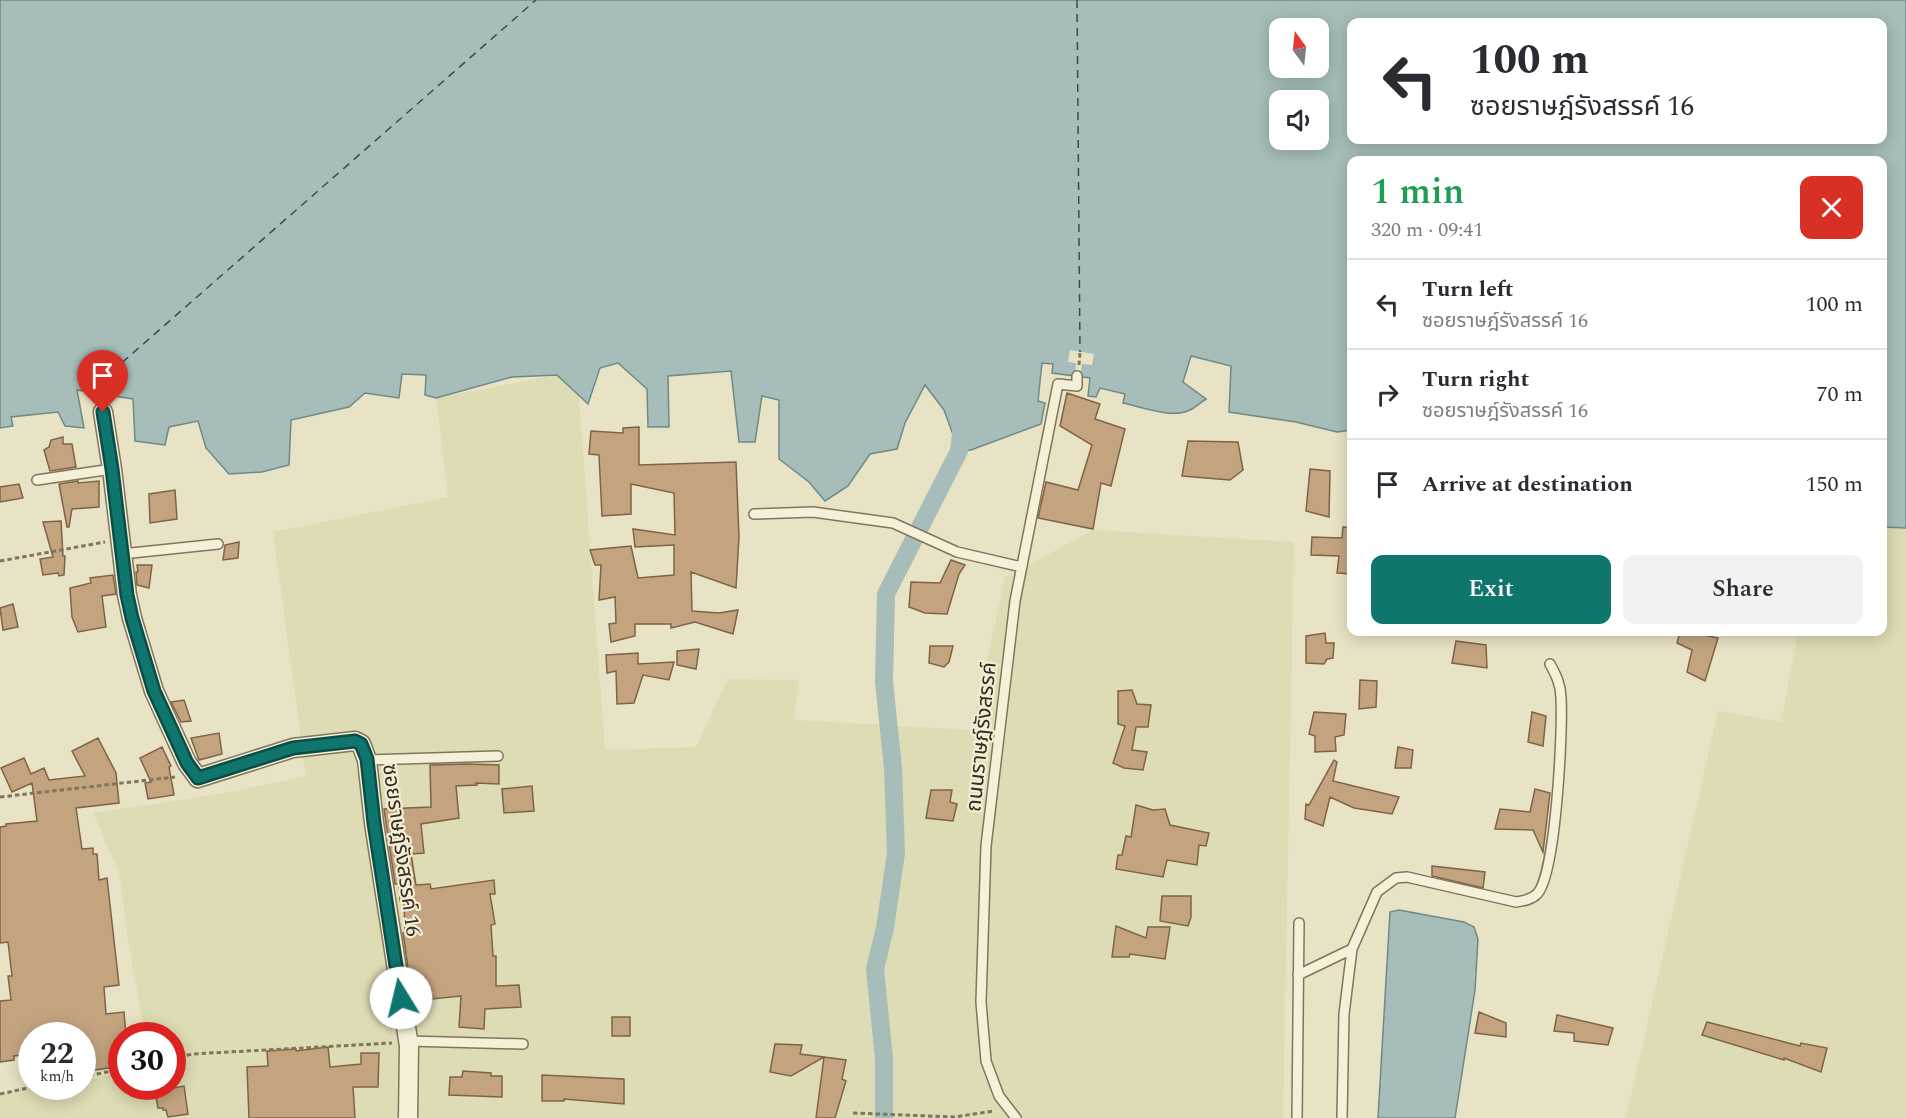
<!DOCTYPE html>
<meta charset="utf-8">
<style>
body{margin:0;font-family:Spectral,"Noto Sans Thai",serif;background:#f2f2f3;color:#2b2b33;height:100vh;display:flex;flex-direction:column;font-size:22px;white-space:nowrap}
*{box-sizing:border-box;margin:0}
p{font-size:20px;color:#7c7c81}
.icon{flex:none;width:33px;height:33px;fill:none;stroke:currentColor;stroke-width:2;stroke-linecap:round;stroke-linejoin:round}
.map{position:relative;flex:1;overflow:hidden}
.panel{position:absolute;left:1347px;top:156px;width:540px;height:480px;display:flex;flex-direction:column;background:#fff;border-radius:12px;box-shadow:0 3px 15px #0003}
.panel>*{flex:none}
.banner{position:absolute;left:1347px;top:18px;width:540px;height:126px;border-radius:12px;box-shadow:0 3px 15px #0003;background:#fff;color:#2b2b33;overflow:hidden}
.needle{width:39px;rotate:345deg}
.tools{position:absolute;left:1269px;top:18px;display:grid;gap:12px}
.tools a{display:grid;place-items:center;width:60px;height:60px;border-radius:12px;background:#fff;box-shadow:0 3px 15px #0003;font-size:30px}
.speed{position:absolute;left:18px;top:1022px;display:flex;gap:12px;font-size:30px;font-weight:700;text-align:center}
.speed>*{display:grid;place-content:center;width:78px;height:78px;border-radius:50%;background:#fff;box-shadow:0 3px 15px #0003;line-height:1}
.speed small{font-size:15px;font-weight:400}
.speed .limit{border:9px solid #d22;background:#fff;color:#111}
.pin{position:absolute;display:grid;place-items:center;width:51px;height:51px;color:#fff;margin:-62px -26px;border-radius:50% 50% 50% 0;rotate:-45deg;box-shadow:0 0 6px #0007}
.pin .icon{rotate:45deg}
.me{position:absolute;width:66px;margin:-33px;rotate:351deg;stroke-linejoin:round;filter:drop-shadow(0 0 4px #0008)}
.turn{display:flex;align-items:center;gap:21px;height:126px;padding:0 24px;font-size:27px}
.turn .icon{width:78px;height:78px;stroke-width:2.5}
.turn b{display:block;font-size:42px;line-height:51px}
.round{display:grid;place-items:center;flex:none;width:63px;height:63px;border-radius:12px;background:#f2f2f3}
.headline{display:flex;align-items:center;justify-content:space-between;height:102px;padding:0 24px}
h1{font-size:36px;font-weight:600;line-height:45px;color:#1e9e55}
.action{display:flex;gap:12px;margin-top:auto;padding:12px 24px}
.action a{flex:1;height:69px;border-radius:12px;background:#0f766e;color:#fff;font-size:24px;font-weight:600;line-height:69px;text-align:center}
.action a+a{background:#f2f2f3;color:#2b2b33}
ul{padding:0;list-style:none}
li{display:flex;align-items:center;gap:18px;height:90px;padding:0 24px;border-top:2px solid #e1e1e2}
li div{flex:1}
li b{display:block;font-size:22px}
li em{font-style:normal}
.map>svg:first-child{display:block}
.farmland{fill:#dedcb4}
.water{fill:#a6bdb9;stroke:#6e8a87;stroke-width:1.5;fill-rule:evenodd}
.pier{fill:#e9e3c5}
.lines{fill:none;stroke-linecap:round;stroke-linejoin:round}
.canal{stroke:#a6bdb9;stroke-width:18}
.ferry{stroke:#305152;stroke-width:1.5;stroke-dasharray:8 6;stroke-linecap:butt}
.building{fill:#c3a47f;stroke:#7f6346;stroke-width:1.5}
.lane-casing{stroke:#82755d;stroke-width:12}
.street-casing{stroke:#82755d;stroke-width:21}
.path{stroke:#82755d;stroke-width:3;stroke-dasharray:4.5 3;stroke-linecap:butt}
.lane{stroke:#f5f0d8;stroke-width:9}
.street{stroke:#f5f0d8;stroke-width:18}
.route-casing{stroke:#0a4d48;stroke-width:15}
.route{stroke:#0f766e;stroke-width:10}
.labels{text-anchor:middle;stroke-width:4.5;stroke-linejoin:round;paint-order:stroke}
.street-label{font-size:21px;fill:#342c20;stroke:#f2edd4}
</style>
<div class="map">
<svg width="1906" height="1118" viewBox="0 0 1906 1118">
<rect width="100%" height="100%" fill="#e9e3c5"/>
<path class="farmland" d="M 557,375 L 579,396 L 605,750 L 696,747 L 728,679 L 799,680 L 794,720 L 972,730 L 1005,577 L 1094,530 L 1294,542 L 1283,1118 L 0,1118 L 0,1094 L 46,1086 L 82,1086 L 83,1080 L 121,1073 L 122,1086 L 172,1086 L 172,1035 L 145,1035 L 127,934 L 119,872 L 93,813 L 225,793 L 306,776 L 273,532 L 448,497 L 436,398 Z
M 1883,527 L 1906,528 L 1906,1118 L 1626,1118 L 1718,711 L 1781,722 L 1798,632 L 1882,632 Z"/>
<path class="water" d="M 0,0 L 1906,0 L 1906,528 L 1883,527 L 1882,160 L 1352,160 L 1351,430 L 1337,432 L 1296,422 L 1229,412 L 1231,366 L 1191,356 L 1183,382 L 1206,399 C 1201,402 1196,407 1190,410 C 1172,419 1142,407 1123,403 L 1125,394 L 1100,388 L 1096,397 L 1088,396 L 1090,378 L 1052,373 L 1053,364 L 1042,363 L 1038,401 L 1045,403 L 1041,424 L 971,450 L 959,451 L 944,410 L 925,385 L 905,423 L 897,449 L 870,454 L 848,486 L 825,501 L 809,482 L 779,459 L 779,400 L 762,396 L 755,442 L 739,442 L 731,371 L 668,376 L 669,427 L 648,427 L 647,389 L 618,363 L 600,368 L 588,404 L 557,375 L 512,377 L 436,398 L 425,395 L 426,375 L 402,374 L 399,398 L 365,393 L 349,407 L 291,420 L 289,465 L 262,472 L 229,474 L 206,448 L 198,421 L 169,427 L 165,445 L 135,441 L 133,399 L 77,390 L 84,428 L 65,426 L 58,412 L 11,417 L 13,426 L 0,428 ZM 1352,22 L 1882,22 L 1882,140 L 1352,140 ZM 1280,28 L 1318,28 L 1318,68 L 1280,68 ZM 1280,100 L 1318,100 L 1318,140 L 1280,140 Z
M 1399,910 L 1464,922 L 1474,927 L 1478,939 L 1475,990 L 1455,1118 L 1378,1118 L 1390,912 Z"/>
<path class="pier" d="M 1070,350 L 1094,354 L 1092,365 L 1082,364 L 1080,376 L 1075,376 L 1076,363 L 1068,362 Z"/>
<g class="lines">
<path class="canal" d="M 884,1118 L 884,1059 L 875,969 L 885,928 L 896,853 L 893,768 L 884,682 L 886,594 L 959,451 L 962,426"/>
<path class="ferry" d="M 1077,0 L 1080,352
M 101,381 L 536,0"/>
</g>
<path class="building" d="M 1067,393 L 1100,404 L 1095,419 L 1125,429 L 1111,486 L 1101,483 L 1093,529 L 1038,518 L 1046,482 L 1078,490 L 1092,445 L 1060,426 Z
M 639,427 L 639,465 L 736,462 L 739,537 L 736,588 L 691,572 L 692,611 L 719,613 L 738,610 L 733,634 L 695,622 L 671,628 L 671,624 L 635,624 L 635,636 L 611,642 L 609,624 L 616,623 L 615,597 L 599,600 L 601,565 L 595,565 L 590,550 L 631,546 L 638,578 L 674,575 L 674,545 L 635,547 L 633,529 L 675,535 L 674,493 L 631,484 L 631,514 L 602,516 L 599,455 L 589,454 L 591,431 L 623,433 L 623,428 Z
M 63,437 L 63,444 L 72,444 L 76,467 L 50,471 L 44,450 L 49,447 L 51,440 Z
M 1188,441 L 1238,442 L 1243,470 L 1230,480 L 1182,476 Z
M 1310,469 L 1330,471 L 1329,517 L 1306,511 Z
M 78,481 L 78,483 L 99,481 L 99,507 L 72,509 L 69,527 L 67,527 L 59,484 Z
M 19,484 L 23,498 L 0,502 L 0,487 Z
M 175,490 L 177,519 L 150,523 L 149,494 Z
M 61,521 L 63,556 L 65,556 L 64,575 L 59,576 L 58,573 L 43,575 L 40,559 L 53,557 L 43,522 Z
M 1343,527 L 1352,528 L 1352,574 L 1337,573 L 1339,556 L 1311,555 L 1312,537 L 1342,538 Z
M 239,542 L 238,558 L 223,560 L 225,545 Z
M 951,560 L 965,565 L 959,574 L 947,614 L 925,613 L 909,607 L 911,582 L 940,583 Z
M 137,565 L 152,565 L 149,588 L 137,585 L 136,572 L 138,572 Z
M 113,575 L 116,594 L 102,596 L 106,627 L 78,632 L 72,617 L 70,588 L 91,583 L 90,578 Z
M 13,604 L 18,627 L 3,630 L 0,608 Z
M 1680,632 L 1696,632 L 1695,633 L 1718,638 L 1705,681 L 1687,672 L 1692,650 L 1677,643 Z
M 1325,633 L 1326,643 L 1334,643 L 1333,658 L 1327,659 L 1324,664 L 1306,663 L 1306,636 Z
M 1456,641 L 1486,645 L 1487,668 L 1452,663 Z
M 930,646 L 953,646 L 949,662 L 944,667 L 929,663 Z
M 699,649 L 696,669 L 677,665 L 677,651 Z
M 638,653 L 638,664 L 674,662 L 669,680 L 643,675 L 634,703 L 617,704 L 616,671 L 607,673 L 606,655 Z
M 1360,680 L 1377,681 L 1376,707 L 1359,709 Z
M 1132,690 L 1137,704 L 1151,705 L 1148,727 L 1136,727 L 1132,750 L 1147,752 L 1143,770 L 1124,768 L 1113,763 L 1125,726 L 1118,724 L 1118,691 Z
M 184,700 L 191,721 L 181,722 L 171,702 Z
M 1314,712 L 1346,714 L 1344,735 L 1335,737 L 1336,751 L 1315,752 L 1315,736 L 1309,734 Z
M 1532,712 L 1546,716 L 1543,746 L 1528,742 Z
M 219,733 L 222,754 L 199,760 L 191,738 Z
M 98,738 L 116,773 L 119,803 L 76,808 L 82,849 L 93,848 L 93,854 L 97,854 L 99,880 L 107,878 L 119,985 L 104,987 L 106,1014 L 124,1012 L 126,1035 L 122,1035 L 122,1066 L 89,1071 L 82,1035 L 32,1035 L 32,1054 L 14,1056 L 14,1060 L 0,1062 L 0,1001 L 11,1000 L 8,976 L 12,976 L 8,942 L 0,943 L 0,827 L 6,826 L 6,824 L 37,821 L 32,783 L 12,792 L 1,768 L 24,758 L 31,774 L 44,768 L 49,780 L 85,776 L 72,751 Z
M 162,747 L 171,766 L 169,767 L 174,795 L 148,799 L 145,783 L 151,782 L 140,758 Z
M 1398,747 L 1413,750 L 1411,768 L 1395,768 Z
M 1334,760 L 1337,762 L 1333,781 L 1399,797 L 1392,814 L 1354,808 L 1330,797 L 1323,826 L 1305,819 L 1306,804 L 1309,805 Z
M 468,764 L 499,765 L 499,784 L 476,783 L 477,785 L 456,786 L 459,818 L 421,824 L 424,853 L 411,854 L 416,885 L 430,884 L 431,889 L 494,880 L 495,894 L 490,894 L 495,924 L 491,925 L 493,956 L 496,956 L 496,986 L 519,985 L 521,1007 L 485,1009 L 484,1029 L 459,1027 L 461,996 L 422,1000 L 420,980 L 410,982 L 403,933 L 405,932 L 404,901 L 400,901 L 399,884 L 395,884 L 384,809 L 431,807 L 430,765 Z
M 532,786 L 534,811 L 504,813 L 502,789 Z
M 1535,789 L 1550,793 L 1543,852 L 1533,830 L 1495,829 L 1500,809 L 1530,812 Z
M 931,790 L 952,790 L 950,802 L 957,804 L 953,821 L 926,818 Z
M 1136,805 L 1153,810 L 1165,809 L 1170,825 L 1209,833 L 1206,846 L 1199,845 L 1197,865 L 1167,860 L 1163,877 L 1116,869 L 1118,855 L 1122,855 L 1126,836 L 1131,837 Z
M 1432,866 L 1485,872 L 1483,888 L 1432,876 Z
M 1162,896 L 1191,896 L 1191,917 L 1188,926 L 1160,921 Z
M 1116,926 L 1146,938 L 1148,927 L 1170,927 L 1165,959 L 1130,954 L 1129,957 L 1112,957 Z
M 1479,1012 L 1506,1023 L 1506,1037 L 1475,1033 Z
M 1557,1015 L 1613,1028 L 1608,1045 L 1574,1041 L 1574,1033 L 1554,1031 Z
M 612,1017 L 630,1017 L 630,1036 L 612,1036 Z
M 1707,1022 L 1800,1046 L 1801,1043 L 1827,1048 L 1821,1072 L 1784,1058 L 1784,1060 L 1702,1035 Z
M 775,1044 L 802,1045 L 800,1054 L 824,1057 L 791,1076 L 770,1072 Z
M 328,1047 L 330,1067 L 361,1064 L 361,1053 L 379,1053 L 378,1087 L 353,1087 L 355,1118 L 249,1118 L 247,1067 L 268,1066 L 267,1051 L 296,1049 L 296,1051 Z
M 824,1057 L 846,1060 L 842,1079 L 846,1081 L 835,1118 L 816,1118 Z
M 463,1071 L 491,1073 L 491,1076 L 502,1076 L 502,1097 L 449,1095 L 450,1077 L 462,1077 Z
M 542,1075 L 624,1079 L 624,1104 L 564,1099 L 564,1101 L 542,1101 Z
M 184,1086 L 188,1114 L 168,1117 L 166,1110 L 163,1110 L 163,1108 L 158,1108 L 155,1091 Z"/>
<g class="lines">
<defs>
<path id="lane" d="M 37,480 L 112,469
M 754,514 L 813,512 L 893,523 L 957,552 L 1022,567
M 122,554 L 218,544
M 367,760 L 498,756
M 1298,975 L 1352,949 L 1377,892 L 1396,878 L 1407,877 L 1516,902 C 1523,901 1531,900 1537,894 C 1556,875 1563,729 1561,698 C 1561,685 1556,675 1550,664
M 408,1041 L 523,1044
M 1016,1118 L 999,1096 L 986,1061 L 981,1002 L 986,846 L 1015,601 L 1058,384 L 1077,386 L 1077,376
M 1297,1118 L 1299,923
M 1342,1118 L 1344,1014 L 1352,949"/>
<path id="street" d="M 103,412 L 112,469 L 127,595 L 132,618 L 154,691 L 187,763 L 198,778 L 293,748 L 355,741 L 361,744 L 367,760 L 374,823 L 409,1046 L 408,1118"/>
</defs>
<use href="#lane" class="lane-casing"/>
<use href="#street" class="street-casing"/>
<path class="path" d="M 1079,365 L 1080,352
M 101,381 L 102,395
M 0,561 L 105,542
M 0,797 L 175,777
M 172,1058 L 193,1054 L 392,1043
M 82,1077 L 122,1069
M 0,1094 L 37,1086
M 853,1113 L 954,1117 L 994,1111"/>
<use href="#lane" class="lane"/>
<use href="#street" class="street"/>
</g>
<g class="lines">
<defs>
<path id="route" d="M 103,412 L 112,469 L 127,595 L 132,618 L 154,691 L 187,763 L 198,778 L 293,748 L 355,741 L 361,744 L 367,759 L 374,823 L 401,998"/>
</defs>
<use href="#route" class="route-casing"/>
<use href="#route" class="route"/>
</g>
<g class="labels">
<g class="street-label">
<text transform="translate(981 737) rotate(-84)" y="7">ถนนราษฎ์รังสรรค์</text>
<text transform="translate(402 850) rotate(82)" y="7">ซอยราษฎ์รังสรรค์ 16</text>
</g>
</g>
</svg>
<div class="tools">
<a><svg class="needle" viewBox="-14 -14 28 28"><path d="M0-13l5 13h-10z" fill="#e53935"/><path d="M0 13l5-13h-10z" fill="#7c7c81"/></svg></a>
<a><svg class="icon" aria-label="sound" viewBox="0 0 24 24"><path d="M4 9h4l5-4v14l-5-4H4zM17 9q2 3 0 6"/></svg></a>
</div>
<div class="speed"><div>22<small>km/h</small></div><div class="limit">30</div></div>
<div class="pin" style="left:103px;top:412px;background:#d93025"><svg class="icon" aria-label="arrive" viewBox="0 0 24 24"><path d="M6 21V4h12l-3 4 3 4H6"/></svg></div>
<svg class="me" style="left:401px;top:998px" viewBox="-20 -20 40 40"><circle r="19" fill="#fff"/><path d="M0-13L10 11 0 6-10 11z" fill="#0f766e"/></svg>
<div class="banner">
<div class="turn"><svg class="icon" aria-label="left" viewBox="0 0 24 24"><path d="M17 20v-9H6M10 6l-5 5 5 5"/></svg><div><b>100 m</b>ซอยราษฎ์รังสรรค์ 16</div></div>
</div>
<section class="panel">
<div class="headline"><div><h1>1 min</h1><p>320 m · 09:41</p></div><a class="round" style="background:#d93025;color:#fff"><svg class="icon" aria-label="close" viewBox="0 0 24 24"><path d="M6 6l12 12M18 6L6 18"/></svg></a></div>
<ul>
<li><svg class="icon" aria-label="left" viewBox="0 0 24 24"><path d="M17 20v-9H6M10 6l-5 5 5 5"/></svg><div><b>Turn left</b><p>ซอยราษฎ์รังสรรค์ 16</p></div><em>100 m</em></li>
<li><svg class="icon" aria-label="right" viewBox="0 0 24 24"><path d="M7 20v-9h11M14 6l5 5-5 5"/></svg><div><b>Turn right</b><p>ซอยราษฎ์รังสรรค์ 16</p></div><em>70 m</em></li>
<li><svg class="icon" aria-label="arrive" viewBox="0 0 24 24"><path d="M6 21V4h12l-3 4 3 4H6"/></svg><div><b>Arrive at destination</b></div><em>150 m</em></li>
</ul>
<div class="action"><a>Exit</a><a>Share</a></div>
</section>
</div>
